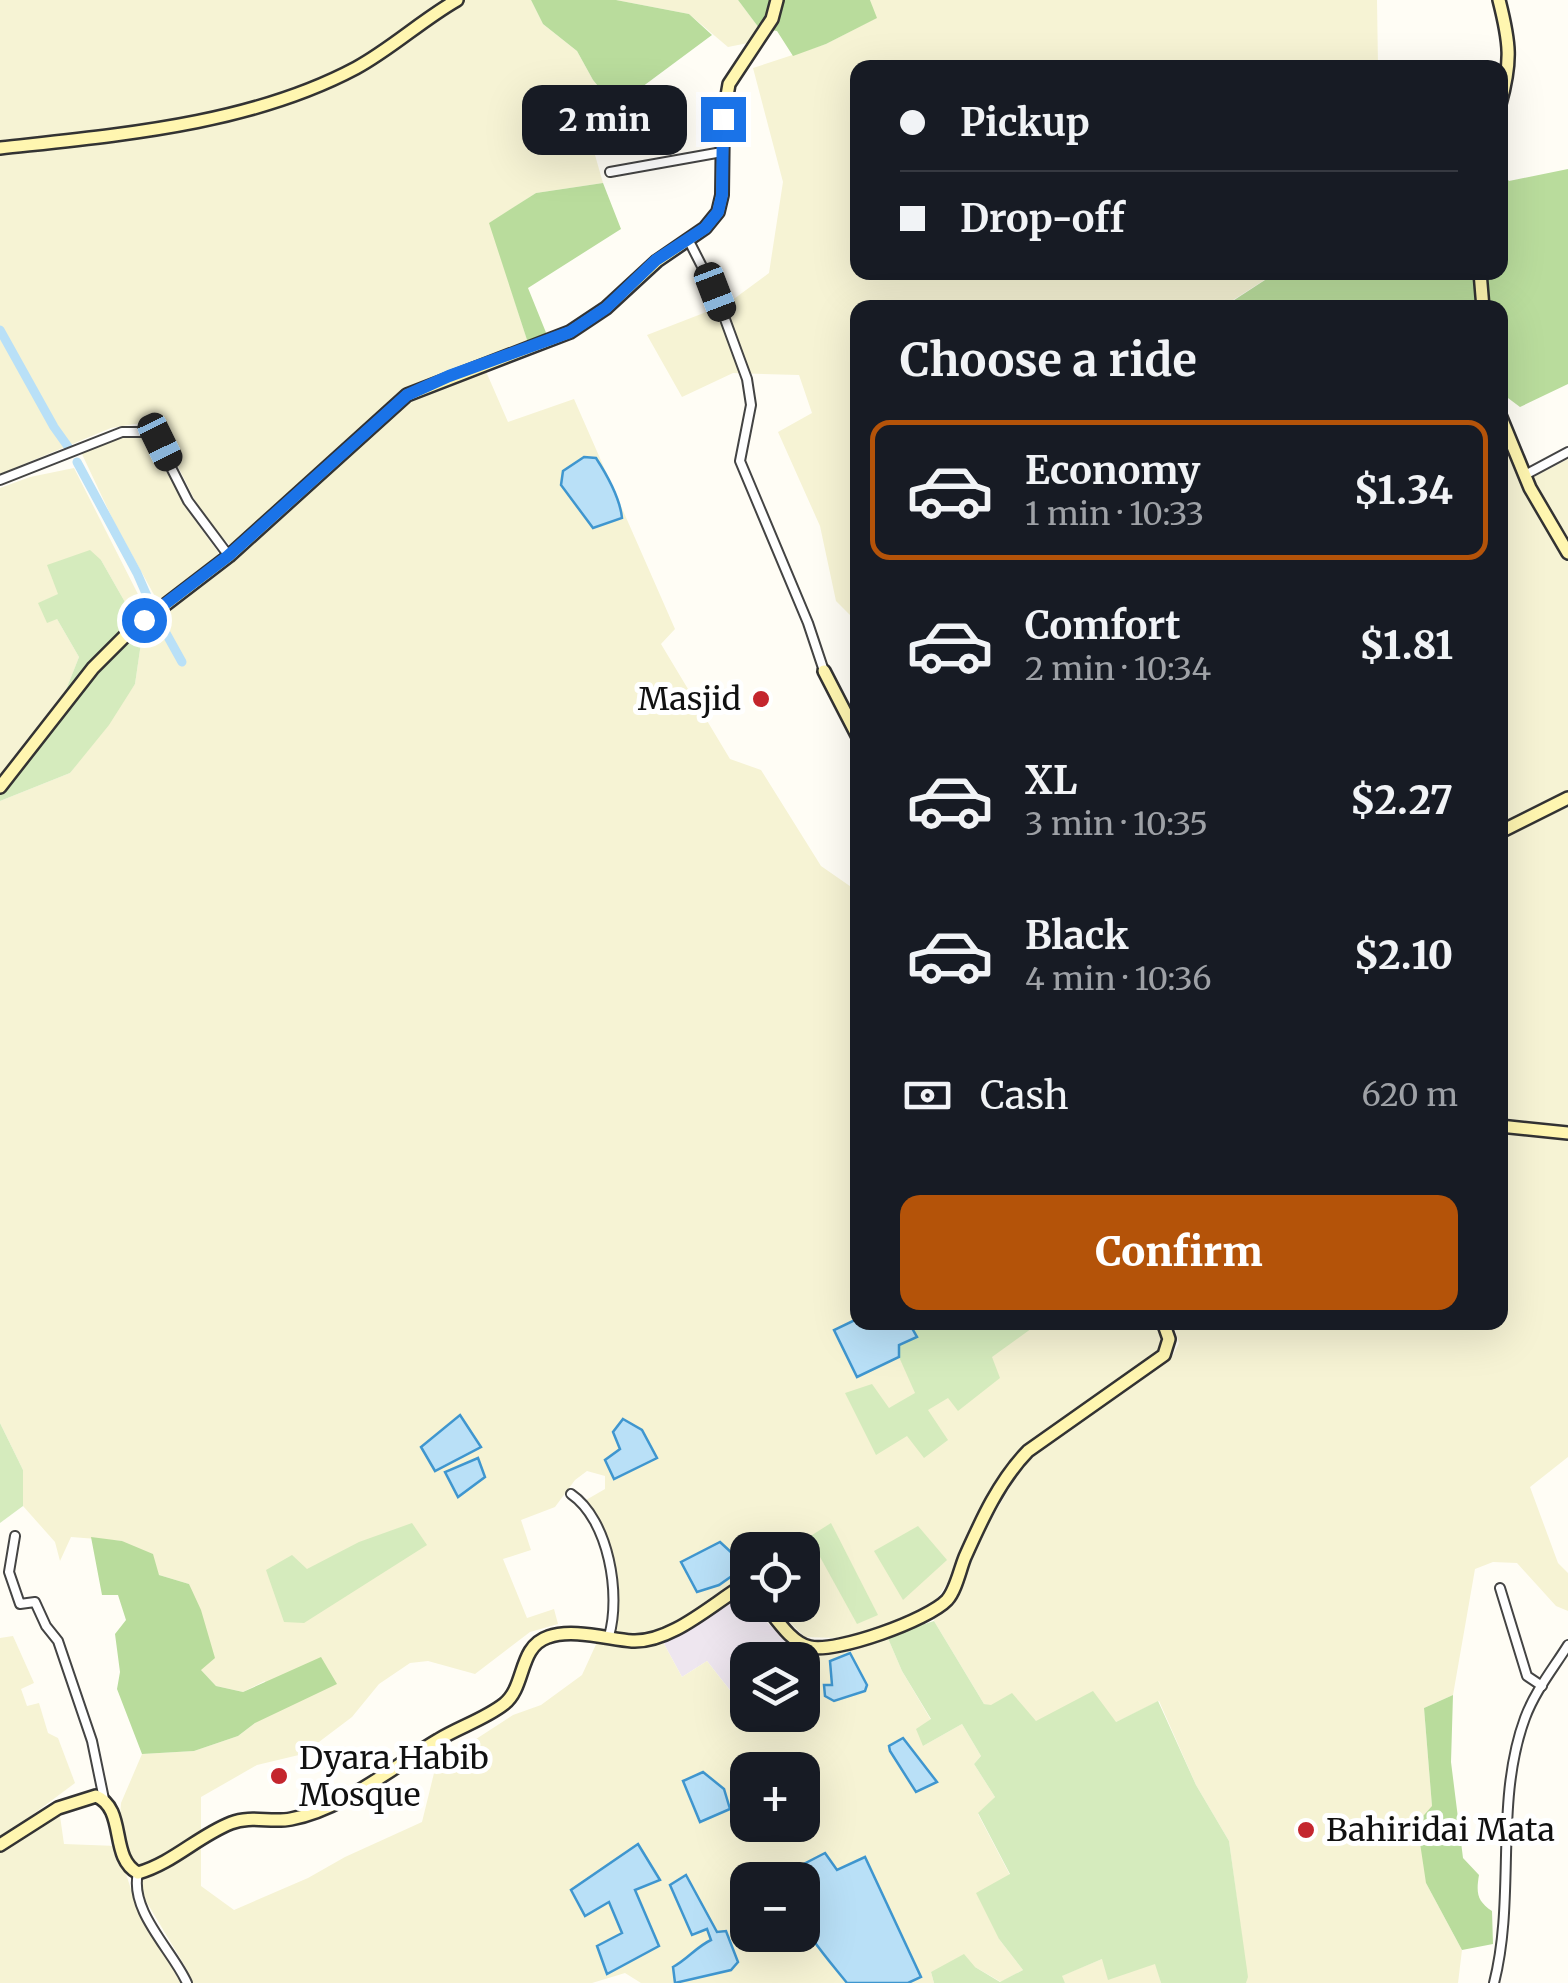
<!DOCTYPE html>
<meta charset="utf-8">
<style>
body{margin:0;font-family:Merriweather,serif;background:#242831;color:#f1f3f6;height:100vh;display:flex;flex-direction:column;font-size:38px;white-space:nowrap}
*{box-sizing:border-box;margin:0}
p{font-size:32px;color:#9ea1a6}
.icon{flex:none;width:55px;height:55px;fill:none;stroke:currentColor;stroke-width:2;stroke-linecap:round;stroke-linejoin:round}
.map{position:relative;flex:1;overflow:hidden}
.sheet{position:absolute;left:850px;top:300px;width:658px;height:1030px;display:flex;flex-direction:column;background:#171b24;border-radius:20px;box-shadow:0 10px 40px #0002}
.sheet>*{flex:none}
.top-card{position:absolute;left:850px;top:60px;width:658px;height:220px;border-radius:20px;box-shadow:0 10px 40px #0002;display:grid;align-content:center;height:220px;padding:0 50px;background:#171b24}
.controls{position:absolute;left:730px;top:1532px;display:grid;gap:20px}
.controls a{display:grid;place-items:center;width:90px;height:90px;border-radius:20px;background:#171b24;box-shadow:0 10px 40px #0002;font-size:50px}
.end{position:absolute;width:45px;height:45px;margin:-22px;border:12px solid #1a73e8;background:#fff;box-shadow:0 0 0 5px #fff}
.from{border-radius:50%}
.bubble{position:absolute;height:70px;border-radius:20px;background:#171b24;box-shadow:0 10px 40px #0002;font-size:32px;font-weight:800;line-height:70px;text-align:center}
.car{position:absolute;width:30px;height:60px;margin:-30px -15px;border-radius:12px;box-shadow:0 0 8px 2px #0007;background:linear-gradient(#222 24%,#8ab4d8 0 40%,#222 0 76%,#8ab4d8 0 86%,#222 0)}
.top-card b{display:flex;align-items:center;gap:35px;height:95px;font-size:38px}
.top-card b+b{border-top:2px solid #363941}
.top-card i{width:25px;height:25px;background:#f1f3f6}
ul{padding:0;list-style:none}
li{display:flex;align-items:center;gap:30px;height:140px;margin:0 20px 15px;padding:0 30px;border:5px solid transparent;border-radius:20px}
li div{flex:1}
li b{display:block;font-size:38px}
li em{font-style:normal;font-weight:800}
li.active{border-color:#b45309}
li>.icon{width:90px;height:90px;stroke-width:1.5}
h2{padding:0 50px;font-size:45px;line-height:120px}
.pay{display:flex;align-items:center;gap:25px;height:110px;padding:0 50px;font-size:38px}
.pay p{margin-inline-start:auto}
.button{display:flex;gap:20px;margin-top:auto;padding:20px 50px}
.button a{flex:1;height:115px;border-radius:20px;background:#b45309;color:#fff;font-size:40px;font-weight:800;line-height:115px;text-align:center}
.map>svg:first-child{display:block}
.industrial{fill:#eee6ef}
.farmland{fill:#f6f3d4;fill-rule:evenodd}
.green{fill:#d5ebbd}
.forest{fill:#b9dc9c}
.water{fill:#b9e0f7;stroke:#3f96cf;stroke-width:2.5}
.lines{fill:none;stroke-linecap:round;stroke-linejoin:round}
.canal{stroke:#b9e0f7;stroke-width:9}
.street-casing{stroke:#444;stroke-width:12}
.secondary-casing{stroke:#333;stroke-width:16}
.street{stroke:#fff;stroke-width:8}
.secondary{stroke:#fff6b0;stroke-width:11}
.route{stroke:#1a73e8;stroke-width:12}
.poi-dot{fill:#c4262e;stroke:#fff;stroke-width:4}
.labels{text-anchor:middle;dominant-baseline:central;stroke-width:10;stroke-linejoin:round;paint-order:stroke}
.poi-label{font-size:32px;fill:#111;stroke:#fff;text-anchor:start}
</style>
<div class="map">
<svg width="1568" height="1983" viewBox="0 0 1568 1983">
<rect width="100%" height="100%" fill="#fffdf5"/>
<path class="industrial" d="M 736,1598 L 751,1606 L 803,1659 L 748,1660 L 747,1705 L 744,1708 L 707,1661 L 682,1677 L 663,1642 Z"/>
<g class="farmland">
<path d="M 0,0 L 531,0 L 543,24 L 577,51 L 593,80 L 615,107 L 587,127 L 603,183 L 536,193 L 490,223 L 528,343 L 481,360 L 508,422 L 574,399 L 675,629 L 661,644 L 730,759 L 761,770 L 821,866 L 857,891 L 858,1322 L 1161,1322 L 1165,1349 L 1018,1451 L 987,1497 L 955,1572 L 936,1600 L 882,1628 L 837,1638 L 805,1637 L 772,1605 L 802,1605 L 802,1550 L 748,1550 L 747,1583 L 743,1581 L 653,1634 L 635,1637 L 614,1632 L 616,1581 L 604,1531 L 586,1500 L 605,1489 L 605,1476 L 587,1471 L 575,1480 L 555,1507 L 521,1520 L 531,1550 L 503,1559 L 527,1618 L 554,1609 L 558,1624 L 530,1632 L 475,1674 L 428,1661 L 410,1663 L 379,1684 L 352,1717 L 303,1754 L 257,1765 L 201,1797 L 201,1835 L 155,1863 L 141,1865 L 135,1863 L 131,1857 L 120,1818 L 121,1803 L 142,1754 L 194,1751 L 238,1736 L 255,1723 L 265,1681 L 243,1692 L 216,1686 L 200,1669 L 214,1658 L 189,1584 L 159,1575 L 122,1541 L 71,1537 L 60,1561 L 55,1542 L 23,1506 L 23,1470 L 0,1423 L 0,801 L 70,773 L 135,684 L 141,643 L 162,613 L 226,566 L 231,546 L 204,519 L 161,432 L 147,422 L 111,428 L 0,474 Z"/>
<path d="M 616,0 L 738,0 L 759,28 L 748,43 L 728,47 L 689,14 Z"/>
<path d="M 870,0 L 1377,0 L 1378,67 L 858,68 L 858,272 L 1262,272 L 1266,279 L 1222,307 L 858,308 L 857,622 L 836,601 L 820,526 L 778,432 L 812,413 L 799,375 L 733,373 L 682,397 L 647,335 L 727,304 L 769,273 L 783,182 L 753,68 L 826,44 L 876,18 Z"/>
<path d="M 133,434 L 146,436 L 155,444 L 186,508 L 218,552 L 218,559 L 158,602 L 114,522 L 81,452 L 117,437 Z"/>
<path d="M 1500,438 L 1522,483 L 1568,459 L 1568,1457 L 1530,1487 L 1558,1563 L 1568,1573 L 1568,1611 L 1556,1606 L 1517,1563 L 1493,1562 L 1475,1569 L 1453,1695 L 1424,1708 L 1432,1806 L 1426,1883 L 1462,1950 L 1458,1983 L 1246,1983 L 1247,1976 L 1229,1841 L 1196,1785 L 1159,1701 L 1116,1722 L 1036,1721 L 984,1704 L 934,1621 L 935,1615 L 963,1583 L 982,1535 L 1021,1468 L 1069,1425 L 1173,1355 L 1179,1343 L 1173,1323 L 1500,1322 Z"/>
<path d="M 74,468 L 146,610 L 134,618 L 101,560 L 59,594 L 39,603 L 57,619 L 79,657 L 60,705 L 0,781 L 0,488 L 30,477 Z"/>
<path d="M 13,1636 L 34,1683 L 21,1689 L 27,1706 L 39,1703 L 48,1733 L 58,1738 L 75,1783 L 0,1839 L 0,1638 Z"/>
<path d="M 887,1636 L 902,1671 L 931,1720 L 923,1746 L 962,1724 L 981,1756 L 974,1764 L 995,1797 L 978,1814 L 1010,1875 L 999,1939 L 1023,1970 L 1001,1982 L 975,1967 L 931,1972 L 934,1983 L 641,1983 L 625,1973 L 592,1983 L 191,1983 L 186,1968 L 143,1896 L 140,1880 L 201,1848 L 201,1886 L 234,1910 L 308,1878 L 345,1857 L 422,1822 L 436,1765 L 513,1715 L 541,1705 L 582,1675 L 598,1640 L 625,1646 L 651,1646 L 663,1642 L 682,1677 L 707,1661 L 743,1707 L 747,1705 L 748,1715 L 802,1715 L 802,1660 ZM 748,1770 L 802,1770 L 802,1825 L 748,1825 ZM 748,1880 L 802,1880 L 802,1935 L 748,1935 Z"/>
<path d="M 60,1816 L 64,1844 L 117,1846 L 139,1914 L 181,1983 L 0,1983 L 0,1852 Z"/>
<path d="M 1102,1959 L 1156,1963 L 1161,1983 L 1065,1983 L 1061,1976 Z"/>
</g>
<g class="green">
<path d="M 90,550 L 101,560 L 134,618 L 141,643 L 135,684 L 109,725 L 70,773 L 0,801 L 0,795 L 62,718 L 60,705 L 79,657 L 57,619 L 47,623 L 38,603 L 58,594 L 47,565 Z"/>
<path d="M 909,1323 L 1039,1323 L 992,1357 L 1000,1378 L 958,1411 L 948,1398 L 928,1410 L 948,1440 L 924,1458 L 907,1436 L 876,1455 L 845,1393 L 872,1384 L 889,1408 L 915,1393 L 899,1357 L 899,1345 L 916,1337 Z"/>
<path d="M 0,1423 L 23,1470 L 23,1506 L 0,1523 Z"/>
<path d="M 412,1523 L 427,1545 L 304,1623 L 284,1622 L 266,1570 L 292,1555 L 307,1569 L 359,1542 Z"/>
<path d="M 831,1523 L 878,1615 L 857,1624 L 809,1537 Z"/>
<path d="M 918,1526 L 947,1560 L 903,1600 L 874,1551 Z"/>
<path d="M 934,1621 L 984,1704 L 991,1705 L 1012,1693 L 1036,1721 L 1093,1691 L 1116,1722 L 1158,1701 L 1196,1785 L 1229,1841 L 1248,1977 L 1246,1983 L 1161,1983 L 1155,1964 L 1108,1980 L 1102,1959 L 1062,1976 L 1065,1983 L 934,1983 L 931,1972 L 964,1954 L 975,1967 L 1000,1982 L 1023,1970 L 999,1939 L 976,1893 L 1010,1874 L 978,1813 L 995,1797 L 974,1764 L 981,1756 L 962,1724 L 923,1746 L 916,1729 L 931,1719 L 902,1671 L 887,1636 Z"/>
</g>
<g class="forest">
<path d="M 531,0 L 616,0 L 689,14 L 712,35 L 615,107 L 593,80 L 577,51 L 543,24 Z"/>
<path d="M 738,0 L 870,0 L 877,18 L 826,44 L 793,56 L 777,31 L 759,28 Z"/>
<path d="M 1568,169 L 1568,384 L 1520,407 L 1500,392 L 1500,308 L 1330,308 L 1328,304 L 1321,308 L 1222,308 L 1265,280 L 1262,273 L 1500,272 L 1500,170 L 1509,181 Z"/>
<path d="M 603,183 L 621,229 L 528,288 L 547,335 L 528,343 L 489,223 L 536,193 Z"/>
<path d="M 91,1537 L 122,1541 L 153,1554 L 159,1575 L 189,1584 L 201,1610 L 215,1658 L 201,1670 L 216,1686 L 243,1692 L 321,1657 L 337,1684 L 255,1723 L 238,1736 L 194,1751 L 142,1754 L 117,1689 L 120,1672 L 115,1634 L 126,1620 L 118,1595 L 102,1595 Z"/>
<path d="M 1453,1695 L 1451,1762 L 1463,1858 L 1479,1875 C 1476,1893 1477,1901 1492,1911 L 1493,1944 L 1462,1950 L 1426,1883 L 1417,1823 L 1432,1806 L 1424,1708 Z"/>
</g>
<g class="water">
<path d="M 584,457 L 596,458 C 607,475 620,498 622,518 L 593,528 L 561,485 L 563,471 Z"/>
<path d="M 857,1319 L 858,1322 L 909,1323 L 917,1337 L 899,1345 L 899,1357 L 857,1377 L 834,1330 Z"/>
<path d="M 460,1415 L 481,1447 L 435,1471 L 421,1447 Z"/>
<path d="M 623,1419 L 642,1430 L 657,1458 L 614,1479 L 605,1460 L 620,1449 L 613,1432 Z"/>
<path d="M 478,1458 L 485,1477 L 458,1497 L 445,1472 Z"/>
<path d="M 720,1542 L 733,1554 L 739,1571 L 719,1585 L 697,1592 L 681,1562 Z"/>
<path d="M 850,1653 L 867,1685 L 865,1691 L 834,1701 L 825,1696 L 824,1685 L 832,1685 L 830,1661 Z"/>
<path d="M 903,1738 L 937,1782 L 916,1792 L 890,1751 L 889,1746 Z"/>
<path d="M 703,1772 L 724,1789 L 730,1809 L 700,1822 L 683,1781 Z"/>
<path d="M 638,1844 L 660,1880 L 635,1890 L 659,1946 L 607,1974 L 597,1946 L 622,1933 L 609,1902 L 585,1916 L 571,1890 Z"/>
<path d="M 825,1853 L 837,1870 L 865,1857 L 921,1977 L 908,1983 L 847,1983 C 837,1970 805,1934 803,1922 C 800,1909 802,1893 802,1880 L 788,1880 L 798,1867 Z"/>
<path d="M 686,1875 L 717,1932 L 726,1931 L 738,1962 L 731,1970 L 675,1983 L 673,1967 C 688,1959 696,1947 711,1940 L 707,1929 L 692,1935 L 670,1885 Z"/>
</g>
<g class="lines">
<g class="canal">
<path d="M 0,330 L 54,427 L 69,448"/>
<path d="M 77,462 L 137,573 L 151,605"/>
<path d="M 157,617 L 182,662"/>
</g>
<g class="street-casing">
<g id="street">
<path d="M 610,172 L 722,152"/>
<path d="M 689,241 L 715,292 L 747,379 L 751,405 L 740,461 L 808,623 L 824,671"/>
<path d="M 1525,475 L 1568,452"/>
<path d="M 0,480 L 122,432 L 153,432 L 188,501 L 229,556"/>
<path d="M 571,1494 C 609,1520 621,1595 609,1636"/>
<path d="M 15,1536 L 9,1572 L 20,1604 L 35,1602 L 46,1626 L 58,1641 L 92,1741 L 104,1799"/>
<path d="M 1500,1588 L 1527,1676 L 1542,1686"/>
<path d="M 138,1873 C 129,1911 173,1951 187,1983"/>
<path d="M 1494,1983 C 1516,1897 1494,1802 1525,1718 C 1535,1691 1553,1669 1568,1645"/>
</g>
</g>
<g class="secondary-casing">
<g id="secondary">
<path d="M 1499,0 C 1510,43 1512,61 1500,104"/>
<path d="M 0,148 C 118,135 249,125 356,68 C 391,49 422,20 457,0"/>
<path d="M 1480,272 L 1483,308"/>
<path d="M 1500,415 L 1530,488 L 1568,553"/>
<path d="M 824,671 L 858,737"/>
<path d="M 0,787 L 93,668 L 126,635 L 229,556 L 407,395 L 570,332 L 606,308 L 657,261 L 705,228 L 718,212 L 722,195 L 723,119 L 729,84 L 772,19 L 777,0"/>
<path d="M 1500,832 L 1568,798"/>
<path d="M 1500,1126 L 1568,1133"/>
<path d="M 765,1605 C 776,1618 791,1643 810,1647 C 837,1653 928,1620 947,1600 C 956,1590 960,1569 965,1557 C 982,1519 999,1481 1028,1451 L 1164,1355 L 1169,1339 L 1163,1322"/>
<path d="M 0,1845 L 58,1808 L 96,1796 C 127,1809 109,1858 138,1873 C 173,1863 198,1836 231,1823 C 251,1815 271,1823 291,1819 C 344,1809 392,1767 438,1740 C 459,1727 485,1719 504,1704 C 526,1687 518,1647 548,1637 C 572,1628 608,1639 632,1641 C 669,1643 709,1607 739,1588 L 748,1591"/>
</g>
</g>
<use href="#street" class="street"/>
<use href="#secondary" class="secondary"/>
</g>
<g class="lines">
<path class="route" d="M 144,620 L 228,556 L 407,395 L 449,376 L 570,332 L 606,308 L 656,260 L 705,228 L 718,212 L 722,195 L 723,119"/>
</g>
<g class="poi-dot">
<circle cx="761" cy="699" r="10"/>
<circle cx="279" cy="1776" r="10"/>
<circle cx="1306" cy="1830" r="10"/>
</g>
<g class="labels">
<g class="poi-label">
<text x="741" y="699" text-anchor="end">Masjid</text>
<text x="299" y="1758">Dyara Habib<tspan x="299" dy="37">Mosque</tspan></text>
<text x="1326" y="1830">Bahiridai Mata</text>
</g>
</g>
</svg>
<div class="controls">
<a><svg class="icon" aria-label="locate" viewBox="0 0 24 24"><circle cx="12" cy="12" r="6"/><path d="M12 2v4M12 18v4M2 12h4M18 12h4"/></svg></a>
<a><svg class="icon" aria-label="layers" viewBox="0 0 24 24"><path d="M12 4l9 5-9 5-9-5zM3 14l9 5 9-5"/></svg></a>
<a>+</a>
<a>−</a>
</div>
<i class="end from" style="left:144px;top:620px"></i>
<i class="end" style="left:723px;top:119px"></i>
<div class="bubble" style="left:522px;top:85px;width:165px">2 min</div>
<i class="car" style="left:715px;top:292px;rotate:159deg"></i>
<i class="car" style="left:160px;top:442px;rotate:154deg"></i>
<div class="top-card">
<b><i class="from"></i>Pickup</b>
<b><i></i>Drop-off</b>
</div>
<section class="sheet">
<h2>Choose a ride</h2>
<ul>
<li class="active"><svg class="icon" aria-label="car" viewBox="0 0 24 24"><path d="M5 17H2v-5l4-1 3-4h7l3 4 3 1v5h-3M9 17h6M6 11h13"/><circle cx="7" cy="17" r="2"/><circle cx="17" cy="17" r="2"/></svg><div><b>Economy</b><p>1 min · 10:33</p></div><em>$1.34</em></li>
<li><svg class="icon" aria-label="car" viewBox="0 0 24 24"><path d="M5 17H2v-5l4-1 3-4h7l3 4 3 1v5h-3M9 17h6M6 11h13"/><circle cx="7" cy="17" r="2"/><circle cx="17" cy="17" r="2"/></svg><div><b>Comfort</b><p>2 min · 10:34</p></div><em>$1.81</em></li>
<li><svg class="icon" aria-label="car" viewBox="0 0 24 24"><path d="M5 17H2v-5l4-1 3-4h7l3 4 3 1v5h-3M9 17h6M6 11h13"/><circle cx="7" cy="17" r="2"/><circle cx="17" cy="17" r="2"/></svg><div><b>XL</b><p>3 min · 10:35</p></div><em>$2.27</em></li>
<li><svg class="icon" aria-label="car" viewBox="0 0 24 24"><path d="M5 17H2v-5l4-1 3-4h7l3 4 3 1v5h-3M9 17h6M6 11h13"/><circle cx="7" cy="17" r="2"/><circle cx="17" cy="17" r="2"/></svg><div><b>Black</b><p>4 min · 10:36</p></div><em>$2.10</em></li>
</ul>
<div class="pay"><svg class="icon" aria-label="cash" viewBox="0 0 24 24"><path d="M3 7h18v10H3z"/><circle cx="12" cy="12" r="2"/></svg>Cash<p>620 m</p></div>
<div class="button"><a>Confirm</a></div>
</section>
</div>
